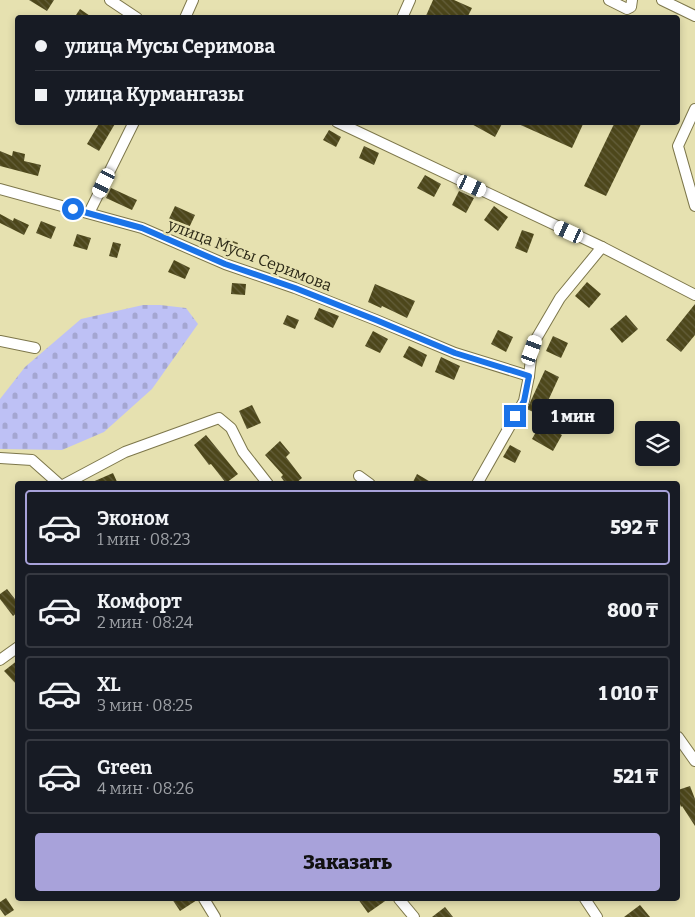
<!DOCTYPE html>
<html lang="ru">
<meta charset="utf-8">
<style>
body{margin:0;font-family:Bitter,serif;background:#20242c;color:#f1f3f6;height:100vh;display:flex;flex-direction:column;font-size:19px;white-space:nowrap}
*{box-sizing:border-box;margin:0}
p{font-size:16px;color:#9ea1a6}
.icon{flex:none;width:28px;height:28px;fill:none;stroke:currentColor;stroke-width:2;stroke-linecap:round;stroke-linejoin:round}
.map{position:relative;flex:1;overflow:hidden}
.sheet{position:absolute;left:15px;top:481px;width:665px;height:420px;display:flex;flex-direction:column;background:#171b24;border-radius:5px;box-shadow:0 2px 8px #0003}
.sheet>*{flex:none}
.banner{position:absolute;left:15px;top:15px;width:665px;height:110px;border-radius:5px;box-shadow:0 2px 8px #0003;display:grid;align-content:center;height:110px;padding:0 20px;background:#171b24}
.tools{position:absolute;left:635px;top:421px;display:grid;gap:10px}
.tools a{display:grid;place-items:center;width:45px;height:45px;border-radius:5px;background:#171b24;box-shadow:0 2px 8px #0003;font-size:25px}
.end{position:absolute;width:22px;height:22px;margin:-11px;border:6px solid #1a73e8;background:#fff;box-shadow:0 0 0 2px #fff}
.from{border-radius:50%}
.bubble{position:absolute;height:35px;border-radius:5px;background:#171b24;box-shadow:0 2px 8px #0003;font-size:16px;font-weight:800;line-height:35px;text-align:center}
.car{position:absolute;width:15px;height:30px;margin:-15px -8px;border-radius:6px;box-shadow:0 0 4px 1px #0007;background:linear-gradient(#fff 24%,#345 0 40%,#fff 0 76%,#345 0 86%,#fff 0)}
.banner b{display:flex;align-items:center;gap:18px;height:48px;font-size:19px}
.banner b+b{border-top:1px solid #363941}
.banner i{width:12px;height:12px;background:#f1f3f6}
ul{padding:9px 0 0;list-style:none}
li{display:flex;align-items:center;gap:15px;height:75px;margin:0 10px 8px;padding:0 10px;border:2px solid #363941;border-radius:5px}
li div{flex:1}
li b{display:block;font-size:19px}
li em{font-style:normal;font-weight:800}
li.current{border-color:#a8a2da}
li>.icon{width:45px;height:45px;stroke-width:1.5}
.cta{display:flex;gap:10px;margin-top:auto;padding:10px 20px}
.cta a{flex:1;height:58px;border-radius:5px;background:#a8a2da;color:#111;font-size:20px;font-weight:800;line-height:58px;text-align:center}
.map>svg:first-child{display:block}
.cemetery{fill:url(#cemetery-stones)}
.building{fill:url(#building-back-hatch)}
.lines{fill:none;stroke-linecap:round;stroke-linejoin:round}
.minor-casing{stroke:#7d774b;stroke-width:12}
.minor{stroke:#fff;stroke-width:10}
.route{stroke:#1a73e8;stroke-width:6}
.labels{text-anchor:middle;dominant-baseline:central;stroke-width:5;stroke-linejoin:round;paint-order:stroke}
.street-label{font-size:16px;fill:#2d2a18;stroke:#e6e1b0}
</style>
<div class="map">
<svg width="695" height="917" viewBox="0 0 695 917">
<defs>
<pattern id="cemetery-stones" width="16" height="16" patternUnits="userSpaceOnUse" patternTransform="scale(1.25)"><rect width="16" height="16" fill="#bec1f5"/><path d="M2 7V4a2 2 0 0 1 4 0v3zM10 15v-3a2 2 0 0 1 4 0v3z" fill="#a4a6d1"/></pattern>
<pattern id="building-back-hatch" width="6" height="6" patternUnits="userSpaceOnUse" patternTransform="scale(1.25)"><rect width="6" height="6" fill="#4d471b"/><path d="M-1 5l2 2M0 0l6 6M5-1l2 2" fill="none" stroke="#645f3b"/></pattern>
</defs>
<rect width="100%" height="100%" fill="#e6e1b0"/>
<path class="cemetery" d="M 143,305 L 160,305 L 186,308 L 198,324 L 152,389 L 104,432 L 62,450 L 0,449 L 0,399 L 25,367 L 81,319 Z"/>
<g class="building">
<path d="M 29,0 L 54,0 L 47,11 Z"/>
<path d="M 433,0 L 454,0 L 472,8 L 467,18 L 425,18 Z"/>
<path d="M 80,9 L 93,18 L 74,18 Z"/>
<path d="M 100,122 L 116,122 L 99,151 L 87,144 Z"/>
<path d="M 468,122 L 503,122 L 495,137 Z"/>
<path d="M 514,122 L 584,122 L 572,148 Z"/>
<path d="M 615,122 L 642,122 L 606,196 L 584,186 Z"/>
<path d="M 329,130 L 341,137 L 336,147 L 323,140 Z"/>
<path d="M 364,146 L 379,153 L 374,165 L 359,158 Z"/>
<path d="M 0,151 L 12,156 L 13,151 L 25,154 L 24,161 L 41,165 L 38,176 L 0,166 Z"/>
<path d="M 425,175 L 441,184 L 434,197 L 417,188 Z"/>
<path d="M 111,188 L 137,200 L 132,210 L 106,198 Z"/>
<path d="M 459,191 L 474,198 L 466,213 L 452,205 Z"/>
<path d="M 175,206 L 195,215 L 188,230 L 168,221 Z"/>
<path d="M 494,206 L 508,217 L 498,231 L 484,220 Z"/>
<path d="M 0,214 L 13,221 L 14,218 L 29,225 L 24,235 L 0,223 Z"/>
<path d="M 41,221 L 56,227 L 51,239 L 36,233 Z"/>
<path d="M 522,230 L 534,234 L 527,253 L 515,248 Z"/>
<path d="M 77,234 L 91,238 L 87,250 L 73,246 Z"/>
<path d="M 226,238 L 238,243 L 234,253 L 222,248 Z"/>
<path d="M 113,242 L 121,244 L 117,258 L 109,256 Z"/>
<path d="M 174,260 L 190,268 L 185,279 L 168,272 Z"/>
<path d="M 587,282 L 601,294 L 589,308 L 575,296 Z"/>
<path d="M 232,283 L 246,284 L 245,295 L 231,294 Z"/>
<path d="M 375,284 L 415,301 L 407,318 L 382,306 L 381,308 L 368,302 Z"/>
<path d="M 695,304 L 695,335 L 681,352 L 666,340 Z"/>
<path d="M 319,308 L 339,316 L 333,328 L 314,319 Z"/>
<path d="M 287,315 L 299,320 L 295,329 L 283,324 Z"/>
<path d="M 626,315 L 638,329 L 622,343 L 610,329 Z"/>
<path d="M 498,330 L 513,337 L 506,352 L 491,344 Z"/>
<path d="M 373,331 L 388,339 L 380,353 L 365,346 Z"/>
<path d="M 553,336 L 568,343 L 561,358 L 546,351 Z"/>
<path d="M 409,346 L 427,355 L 422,367 L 403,357 Z"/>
<path d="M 441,357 L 460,366 L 454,380 L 435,372 Z"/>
<path d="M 545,370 L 559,377 L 541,416 L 527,409 Z"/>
<path d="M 252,405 L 261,423 L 247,429 L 239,411 Z"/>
<path d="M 541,423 L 562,435 L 553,451 L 532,439 Z"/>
<path d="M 206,435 L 238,474 L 226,483 L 211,464 L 209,465 L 194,445 Z"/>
<path d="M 280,441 L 290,453 L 286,457 L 302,478 L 295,484 L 286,484 L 281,477 L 283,475 L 265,455 Z"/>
<path d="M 510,445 L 521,451 L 515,463 L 503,457 Z"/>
<path d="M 113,473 L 118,484 L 88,484 Z"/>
<path d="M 417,474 L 434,484 L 412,484 Z"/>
<path d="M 7,589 L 18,603 L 18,612 L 13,616 L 0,599 L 0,594 Z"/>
<path d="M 18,660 L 18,686 L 4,671 Z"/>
<path d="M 690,786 L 695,799 L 695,826 L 682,806 L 681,807 L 678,798 L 678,790 Z"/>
<path d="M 6,898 L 14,910 L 5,916 L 0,909 L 0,902 Z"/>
<path d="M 172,899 L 197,899 L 197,900 L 180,911 Z"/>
<path d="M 358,899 L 388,899 L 368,913 Z"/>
<path d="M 640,905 L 650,917 L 624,917 Z"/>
<path d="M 445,907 L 453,917 L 432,917 Z"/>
</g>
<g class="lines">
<g class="minor-casing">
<g id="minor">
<path d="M 110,0 L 137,18"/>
<path d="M 609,0 L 627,9 L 631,7 L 632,0"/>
<path d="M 662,0 L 695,16"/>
<path d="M 185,18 L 193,0"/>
<path d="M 402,18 L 410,0"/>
<path d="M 695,109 L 678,146 L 695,206"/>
<path d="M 337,122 L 602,247 L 695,295"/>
<path d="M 0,189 L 142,228 L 225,264 L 295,288 L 376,320 L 455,353 L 529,376 L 524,401 L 477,484"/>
<path d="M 89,213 L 134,122"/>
<path d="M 0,341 L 35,348"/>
<path d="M 529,376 L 532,350 L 536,339 L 560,298 L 602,247"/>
<path d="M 0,458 L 32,460 L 59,484"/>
<path d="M 359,476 L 370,484"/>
<path d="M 65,484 L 125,452 L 219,418 L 231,428 L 243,452 L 268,484"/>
<path d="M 0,660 L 18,647"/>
<path d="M 678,737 L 695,761"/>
<path d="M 204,899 L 215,917"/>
<path d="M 399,899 L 414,917"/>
<path d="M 585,899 L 597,917"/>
</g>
</g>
<use href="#minor" class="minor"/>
</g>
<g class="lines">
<path class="route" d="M 73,209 L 142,228 L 225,264 L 295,288 L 376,320 L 455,353 L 529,376 L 524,401 L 515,416"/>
</g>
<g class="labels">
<g class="street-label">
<text transform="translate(250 255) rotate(21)">улица Мусы Серимова</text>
</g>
</g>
</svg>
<div class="tools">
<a><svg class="icon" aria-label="layers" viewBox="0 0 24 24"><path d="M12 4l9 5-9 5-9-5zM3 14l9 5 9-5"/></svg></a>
</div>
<i class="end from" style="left:73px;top:209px"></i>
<i class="end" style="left:515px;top:416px"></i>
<div class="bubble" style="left:532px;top:399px;width:82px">1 мин</div>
<i class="car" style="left:104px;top:183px;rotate:207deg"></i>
<i class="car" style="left:472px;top:186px;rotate:115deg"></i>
<i class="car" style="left:569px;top:232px;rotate:295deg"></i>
<i class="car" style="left:532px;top:350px;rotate:20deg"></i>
<div class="banner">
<b><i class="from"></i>улица Мусы Серимова</b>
<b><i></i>улица Курмангазы</b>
</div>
<section class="sheet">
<ul>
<li class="current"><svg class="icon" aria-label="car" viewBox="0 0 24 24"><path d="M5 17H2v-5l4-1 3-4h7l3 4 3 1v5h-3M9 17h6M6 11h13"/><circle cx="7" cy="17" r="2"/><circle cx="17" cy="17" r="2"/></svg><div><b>Эконом</b><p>1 мин · 08:23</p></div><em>592 ₸</em></li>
<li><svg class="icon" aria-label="car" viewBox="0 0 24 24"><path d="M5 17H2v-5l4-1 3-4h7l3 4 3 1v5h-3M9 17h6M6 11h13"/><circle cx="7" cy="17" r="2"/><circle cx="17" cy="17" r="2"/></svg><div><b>Комфорт</b><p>2 мин · 08:24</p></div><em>800 ₸</em></li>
<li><svg class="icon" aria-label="car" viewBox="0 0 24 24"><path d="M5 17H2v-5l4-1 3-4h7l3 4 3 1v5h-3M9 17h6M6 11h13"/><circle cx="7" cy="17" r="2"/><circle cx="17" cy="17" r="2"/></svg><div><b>XL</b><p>3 мин · 08:25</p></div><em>1 010 ₸</em></li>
<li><svg class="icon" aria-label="car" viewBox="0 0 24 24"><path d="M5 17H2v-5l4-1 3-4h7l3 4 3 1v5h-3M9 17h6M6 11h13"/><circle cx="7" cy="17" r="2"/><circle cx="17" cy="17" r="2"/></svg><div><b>Green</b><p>4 мин · 08:26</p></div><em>521 ₸</em></li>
</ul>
<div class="cta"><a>Заказать</a></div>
</section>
</div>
